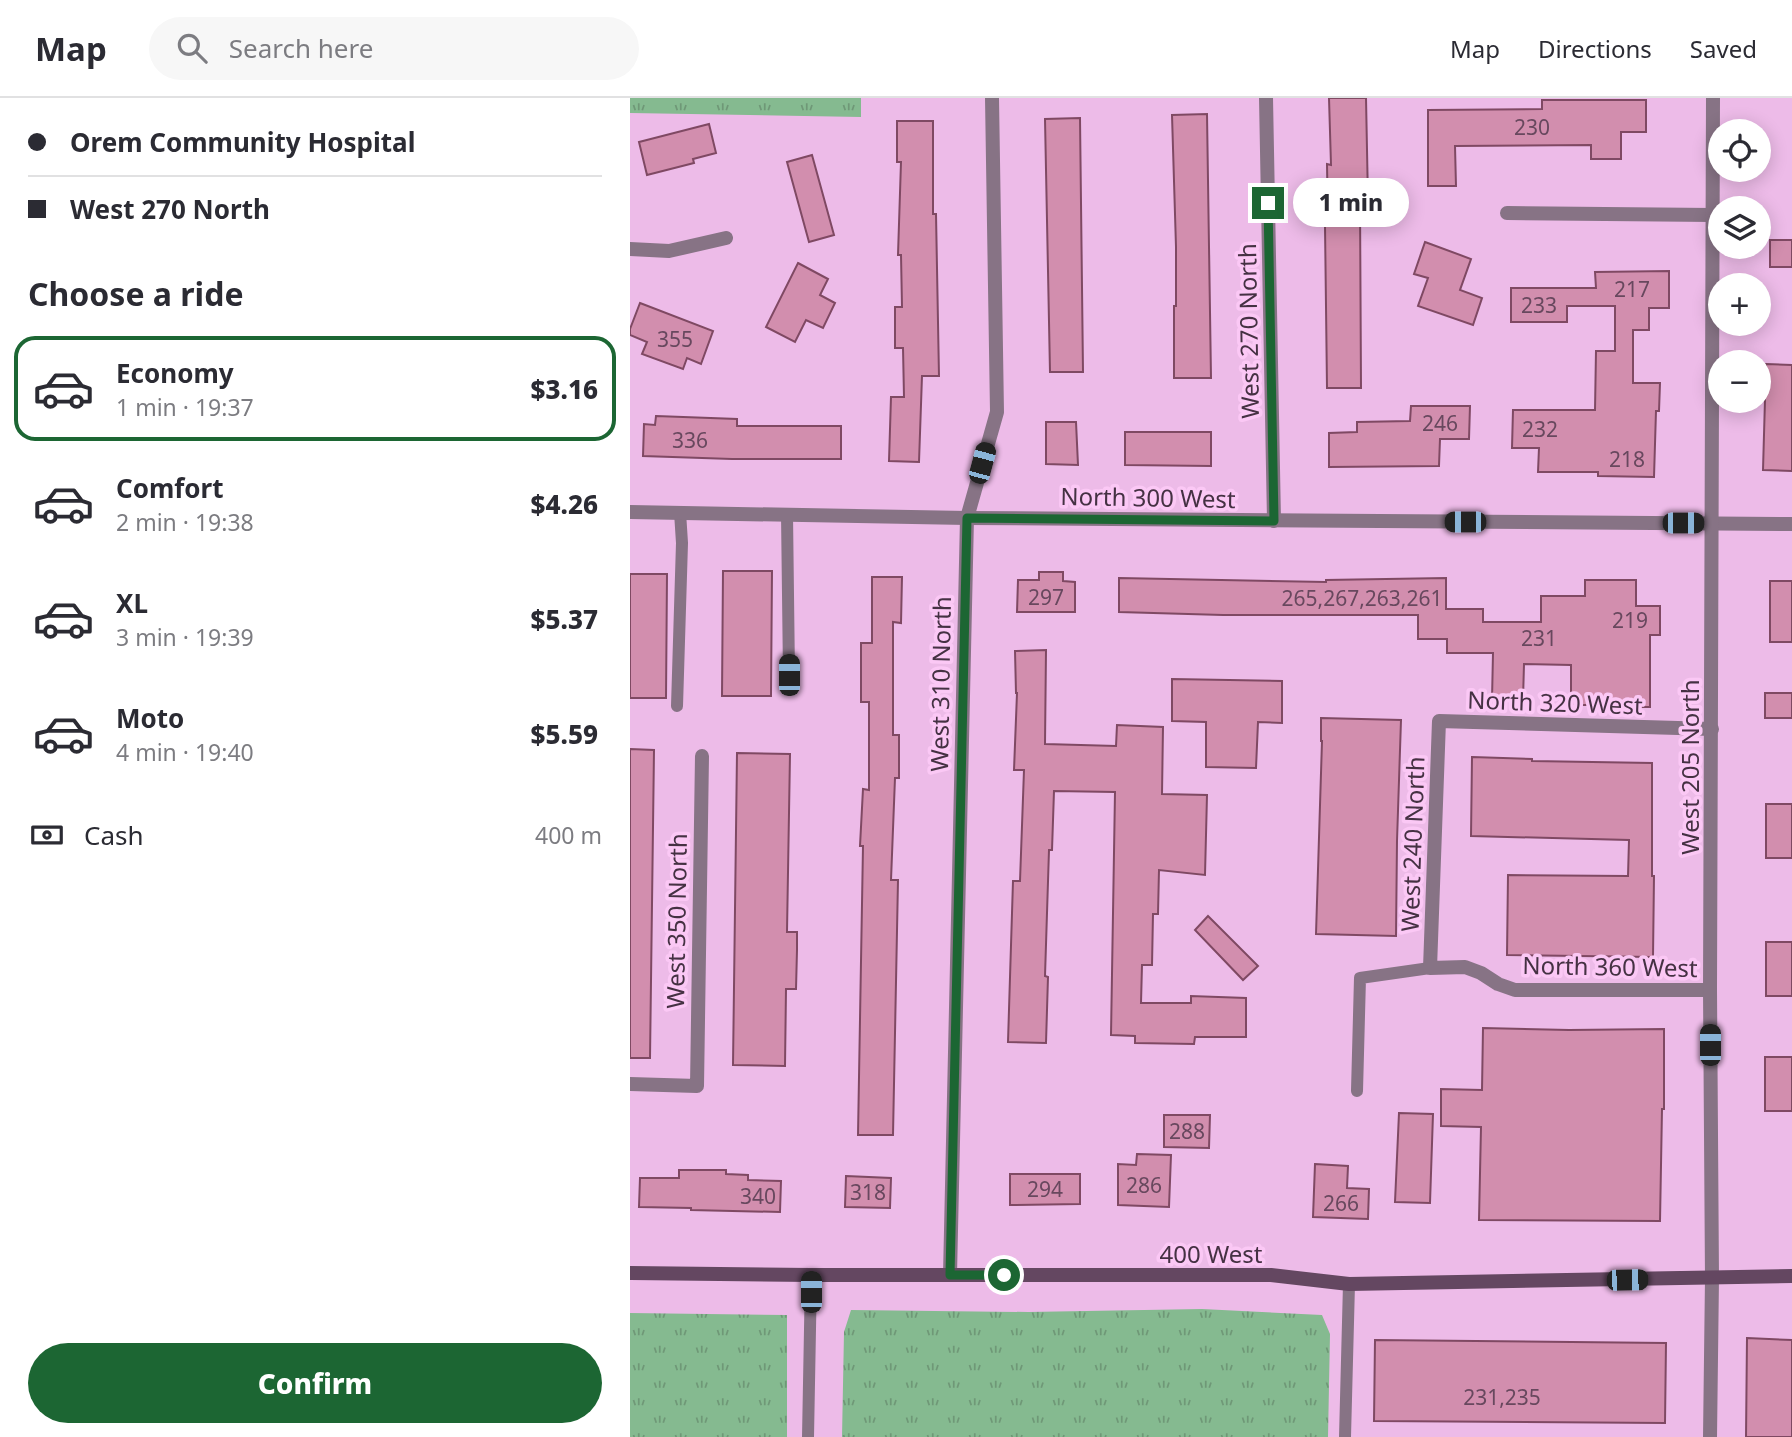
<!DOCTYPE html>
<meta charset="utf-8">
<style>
body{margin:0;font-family:"Noto Sans",sans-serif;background:#f7f7f7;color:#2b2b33;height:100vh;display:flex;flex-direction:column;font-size:26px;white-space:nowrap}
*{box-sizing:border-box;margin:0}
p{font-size:23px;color:#7c7c81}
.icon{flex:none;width:38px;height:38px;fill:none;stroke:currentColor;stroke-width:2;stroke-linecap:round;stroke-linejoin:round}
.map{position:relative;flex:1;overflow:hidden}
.panel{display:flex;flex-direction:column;background:#fff;width:630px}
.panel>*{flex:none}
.banner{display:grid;align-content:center;height:154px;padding:0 28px;background:#fff}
.buttons{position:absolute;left:1078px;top:21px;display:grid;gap:14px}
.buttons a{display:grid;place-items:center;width:63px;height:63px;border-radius:50%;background:#fff;box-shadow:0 4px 18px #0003;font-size:35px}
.end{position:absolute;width:32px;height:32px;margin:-16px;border:9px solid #1c6633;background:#fff;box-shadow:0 0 0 4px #fff}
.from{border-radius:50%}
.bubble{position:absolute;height:49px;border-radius:24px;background:#fff;box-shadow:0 4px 18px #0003;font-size:23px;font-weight:800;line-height:49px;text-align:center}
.car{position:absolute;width:21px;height:42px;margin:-21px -10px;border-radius:9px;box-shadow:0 0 5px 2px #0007;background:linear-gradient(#222 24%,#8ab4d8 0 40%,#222 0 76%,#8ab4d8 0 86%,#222 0)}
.banner b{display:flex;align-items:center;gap:24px;height:66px;font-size:26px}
.banner b+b{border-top:2px solid #e1e1e2}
.banner i{width:18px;height:18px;background:#2b2b33}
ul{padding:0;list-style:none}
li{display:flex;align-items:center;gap:21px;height:105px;margin:0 14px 10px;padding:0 14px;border:4px solid transparent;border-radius:21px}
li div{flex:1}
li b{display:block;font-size:26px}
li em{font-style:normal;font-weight:800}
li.on{border-color:#1c6633}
li>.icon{width:63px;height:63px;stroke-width:1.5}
h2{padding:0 28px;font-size:32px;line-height:84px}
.pay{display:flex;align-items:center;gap:18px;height:77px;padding:0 28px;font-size:26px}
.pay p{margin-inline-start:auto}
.button{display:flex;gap:14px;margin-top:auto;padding:14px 28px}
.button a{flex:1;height:80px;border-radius:42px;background:#1c6633;color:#fff;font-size:28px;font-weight:800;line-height:80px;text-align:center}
header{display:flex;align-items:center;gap:42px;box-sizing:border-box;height:98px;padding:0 35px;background:#fff;border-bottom:2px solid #e1e1e2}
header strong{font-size:33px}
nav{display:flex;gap:38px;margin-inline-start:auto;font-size:24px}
.search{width:490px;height:63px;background:#f7f7f7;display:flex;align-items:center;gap:18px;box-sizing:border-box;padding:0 24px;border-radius:38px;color:#7c7c81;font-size:26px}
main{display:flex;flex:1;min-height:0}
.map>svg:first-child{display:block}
.grass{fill:url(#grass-tufts)}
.building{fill:#d28eae;stroke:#7f4963;stroke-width:2}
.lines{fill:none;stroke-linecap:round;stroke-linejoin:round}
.service{stroke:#877385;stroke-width:12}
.minor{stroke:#877385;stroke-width:14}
.secondary{stroke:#644761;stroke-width:14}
.route{stroke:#1c6633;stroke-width:9}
.labels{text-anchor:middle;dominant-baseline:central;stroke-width:7;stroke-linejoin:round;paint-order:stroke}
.number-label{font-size:21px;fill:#68485e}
.street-label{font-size:24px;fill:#453143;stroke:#fbc8f5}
</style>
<header>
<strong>Map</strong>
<div class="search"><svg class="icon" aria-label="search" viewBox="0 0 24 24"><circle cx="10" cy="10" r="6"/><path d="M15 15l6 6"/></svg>Search here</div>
<nav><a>Map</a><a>Directions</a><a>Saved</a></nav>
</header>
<main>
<section class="panel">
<div class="banner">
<b><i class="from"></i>Orem Community Hospital</b>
<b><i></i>West 270 North</b>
</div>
<h2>Choose a ride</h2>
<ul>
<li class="on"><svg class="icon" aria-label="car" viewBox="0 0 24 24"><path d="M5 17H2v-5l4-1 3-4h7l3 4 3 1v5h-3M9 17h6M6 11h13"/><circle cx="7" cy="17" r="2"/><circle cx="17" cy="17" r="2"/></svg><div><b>Economy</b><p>1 min · 19:37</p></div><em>$3.16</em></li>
<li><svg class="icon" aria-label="car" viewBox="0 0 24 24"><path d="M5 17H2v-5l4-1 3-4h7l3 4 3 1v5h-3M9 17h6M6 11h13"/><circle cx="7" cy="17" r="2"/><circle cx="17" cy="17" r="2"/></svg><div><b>Comfort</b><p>2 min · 19:38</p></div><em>$4.26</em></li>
<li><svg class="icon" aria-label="car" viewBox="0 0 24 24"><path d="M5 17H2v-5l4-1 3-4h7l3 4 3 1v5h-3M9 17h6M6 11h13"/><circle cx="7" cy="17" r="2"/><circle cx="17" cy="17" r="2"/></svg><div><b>XL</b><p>3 min · 19:39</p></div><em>$5.37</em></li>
<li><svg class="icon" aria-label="car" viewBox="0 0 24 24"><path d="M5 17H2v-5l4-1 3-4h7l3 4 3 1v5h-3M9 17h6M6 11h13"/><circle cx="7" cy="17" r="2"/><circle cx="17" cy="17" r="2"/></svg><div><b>Moto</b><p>4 min · 19:40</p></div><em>$5.59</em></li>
</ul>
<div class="pay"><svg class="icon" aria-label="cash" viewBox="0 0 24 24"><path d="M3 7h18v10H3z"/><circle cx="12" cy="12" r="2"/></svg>Cash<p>400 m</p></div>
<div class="button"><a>Confirm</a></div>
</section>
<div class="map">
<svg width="1162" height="1339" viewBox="0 0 1162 1339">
<defs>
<pattern id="grass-tufts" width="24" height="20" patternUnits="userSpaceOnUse" patternTransform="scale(1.75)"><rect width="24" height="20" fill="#85ba90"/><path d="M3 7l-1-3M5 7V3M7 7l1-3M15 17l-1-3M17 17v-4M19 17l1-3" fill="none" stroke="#6f9877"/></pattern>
</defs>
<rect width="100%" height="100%" fill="#edbbe8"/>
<g class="grass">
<path d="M 0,0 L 231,0 L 231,19 L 0,15 Z"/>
<path d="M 572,1211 L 692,1217 L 700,1236 L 698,1339 L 212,1339 L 214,1234 L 221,1212 L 398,1214 Z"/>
<path d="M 0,1215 L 157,1217 L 157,1339 L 0,1339 Z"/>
</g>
<g class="building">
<path d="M 699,0 L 736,0 L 738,103 L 730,103 L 731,290 L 697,290 L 695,127 L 698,127 L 697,66 L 701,67 Z"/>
<path d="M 912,2 L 1016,2 L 1016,34 L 991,34 L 991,61 L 961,61 L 961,47 L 825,48 L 826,88 L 798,88 L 798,12 L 912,11 Z"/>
<path d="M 577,16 L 581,280 L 544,280 L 544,208 L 546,208 L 546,149 L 542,17 Z"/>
<path d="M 450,20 L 453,274 L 420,274 L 415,21 Z"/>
<path d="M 267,23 L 303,23 L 303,116 L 306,116 L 309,278 L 292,278 L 289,364 L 259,363 L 261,299 L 274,299 L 273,250 L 265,250 L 265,209 L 272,209 L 271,157 L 268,157 L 271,64 L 267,64 Z"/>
<path d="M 79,26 L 86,55 L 63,61 L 64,65 L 17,77 L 9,44 Z"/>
<path d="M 182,57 L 204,137 L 179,144 L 157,64 Z"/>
<rect x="1140" y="142" width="22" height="27"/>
<path d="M 795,144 L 841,161 L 830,192 L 852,200 L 843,227 L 788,208 L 798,180 L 784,176 Z"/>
<path d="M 168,165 L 198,181 L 190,197 L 205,205 L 193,230 L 176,222 L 165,244 L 136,229 Z"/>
<path d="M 1039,173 L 1039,210 L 1019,210 L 1019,232 L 1003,232 L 1003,285 L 1030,285 L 1029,313 L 1026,313 L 1024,379 L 968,378 L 968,374 L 908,374 L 909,350 L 882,350 L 883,312 L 965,312 L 966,253 L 985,253 L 985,208 L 937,208 L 937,224 L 881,224 L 881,190 L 966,190 L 965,174 Z"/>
<path d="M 10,205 L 83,233 L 71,266 L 57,260 L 53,271 L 12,256 L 17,244 L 0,237 L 0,231 Z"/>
<path d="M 1136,266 L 1162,267 L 1162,373 L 1133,372 Z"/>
<path d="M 781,308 L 840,308 L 839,341 L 810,341 L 809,368 L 699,369 L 699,335 L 727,334 L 727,324 L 780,323 Z"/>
<path d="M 26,318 L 107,321 L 107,328 L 211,328 L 211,361 L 102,361 L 13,358 L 14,326 L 25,327 Z"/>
<path d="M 416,324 L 446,324 L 448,367 L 416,366 Z"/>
<path d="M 495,334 L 581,334 L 581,368 L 495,367 Z"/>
<path d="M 93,473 L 142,473 L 141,598 L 92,598 Z"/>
<path d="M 409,474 L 433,474 L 433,483 L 445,484 L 445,514 L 387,514 L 388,482 L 409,482 Z"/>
<path d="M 0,476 L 37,476 L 36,600 L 0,600 Z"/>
<path d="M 242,479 L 272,479 L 271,525 L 263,524 L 263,637 L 269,637 L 269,680 L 265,680 L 261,782 L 268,782 L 263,1037 L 228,1037 L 233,748 L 230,748 L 233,691 L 239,692 L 239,604 L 231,604 L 231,545 L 242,545 Z"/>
<path d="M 489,480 L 696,484 L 696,482 L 816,480 L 816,511 L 853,511 L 853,524 L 911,524 L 911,498 L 955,498 L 955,482 L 1006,482 L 1006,508 L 1030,508 L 1030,537 L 1020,537 L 1020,609 L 985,609 L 985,607 L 941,607 L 941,567 L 894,566 L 893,602 L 862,602 L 863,555 L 817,555 L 817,541 L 788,541 L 788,517 L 593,517 L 489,514 Z"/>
<rect x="1140" y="483" width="22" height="61"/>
<path d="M 416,552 L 415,646 L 486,648 L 487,627 L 533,629 L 532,696 L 577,697 L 575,777 L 529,772 L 528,816 L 523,816 L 522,867 L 512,867 L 511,905 L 561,905 L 561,898 L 616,900 L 616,939 L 565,939 L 564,946 L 505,945 L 505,938 L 481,937 L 485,694 L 424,693 L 422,752 L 419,752 L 415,878 L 418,879 L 416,945 L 378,944 L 383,783 L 390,783 L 394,672 L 384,672 L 387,595 L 386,595 L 385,553 Z"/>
<path d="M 542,581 L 652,583 L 652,625 L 628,624 L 626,670 L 576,669 L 576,624 L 542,623 Z"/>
<rect x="1135" y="595" width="27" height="25"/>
<path d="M 691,620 L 771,622 L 767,743 L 766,838 L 686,836 L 692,643 L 691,643 Z"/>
<path d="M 0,651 L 24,652 L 20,960 L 0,960 Z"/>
<path d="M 107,655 L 160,656 L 157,834 L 167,834 L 167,852 L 166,891 L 156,891 L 155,968 L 103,967 Z"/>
<path d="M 842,659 L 902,661 L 902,663 L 1022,665 L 1022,778 L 1024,778 L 1023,859 L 877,857 L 878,777 L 998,778 L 999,742 L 841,738 Z"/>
<rect x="1136" y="706" width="26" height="54"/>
<path d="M 578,818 L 628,868 L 613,882 L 565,832 Z"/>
<rect x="1136" y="844" width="26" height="54"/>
<path d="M 853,930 L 939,932 L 1034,931 L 1034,1011 L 1032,1011 L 1030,1123 L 849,1122 L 851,1029 L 811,1028 L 811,991 L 852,992 Z"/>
<rect x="1135" y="959" width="27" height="54"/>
<path d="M 769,1015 L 803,1016 L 800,1105 L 765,1104 Z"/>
<path d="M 534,1017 L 580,1017 L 579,1050 L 534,1049 Z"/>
<path d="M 507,1056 L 541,1057 L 539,1109 L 488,1107 L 488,1066 L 506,1067 Z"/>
<path d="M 685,1066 L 718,1068 L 717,1090 L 739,1091 L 738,1121 L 683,1119 Z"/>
<path d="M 49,1072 L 96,1072 L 96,1076 L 118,1077 L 118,1082 L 151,1083 L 150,1114 L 61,1112 L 61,1110 L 9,1109 L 10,1080 L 49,1080 Z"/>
<path d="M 380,1076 L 450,1076 L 450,1106 L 380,1107 Z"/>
<path d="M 216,1078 L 261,1080 L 260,1110 L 215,1109 Z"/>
<path d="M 1117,1240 L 1162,1242 L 1162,1339 L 1116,1339 Z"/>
<path d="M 745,1242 L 1036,1245 L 1035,1325 L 744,1323 Z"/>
</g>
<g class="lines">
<g class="service">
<path d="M 157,416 L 159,577"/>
<path d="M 47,608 L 52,445 L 50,414"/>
<path d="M 727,993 L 730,880 L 800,870"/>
<path d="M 178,1339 L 181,1177"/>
<path d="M 715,1339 L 719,1186"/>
</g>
<g class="minor">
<path d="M 636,0 L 644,423"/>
<path d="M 877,115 L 1083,117"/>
<path d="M 0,151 L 39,153 L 96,140"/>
<path d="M 0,414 L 337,420 L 1162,426"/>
<path d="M 1080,892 L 885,892 L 868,886 L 851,875 L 835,869 L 800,870 L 809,623 L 1082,631"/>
<path d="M 0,986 L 67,988 L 72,658"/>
<path d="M 320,1177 L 337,420 L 367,314 L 362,0"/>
<path d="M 1080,1339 L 1082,1180 L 1080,892 L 1083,0"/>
</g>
<path class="secondary" d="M 0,1175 L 181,1177 L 641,1177 L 719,1186 L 1162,1178"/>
</g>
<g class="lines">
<path class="route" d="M 374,1177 L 320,1177 L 337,420 L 644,423 L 638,105"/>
</g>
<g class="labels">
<g class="number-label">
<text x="902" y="29">230</text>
<text x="1002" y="191">217</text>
<text x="909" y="207">233</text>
<text x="45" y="241">355</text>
<text x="810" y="325">246</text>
<text x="910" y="331">232</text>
<text x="60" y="342">336</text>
<text x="997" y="361">218</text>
<text x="416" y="499">297</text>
<text x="732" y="500">265,267,263,261</text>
<text x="1000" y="522">219</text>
<text x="909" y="540">231</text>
<text x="557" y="1033">288</text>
<text x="514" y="1087">286</text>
<text x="415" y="1091">294</text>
<text x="238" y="1094">318</text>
<text x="128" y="1098">340</text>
<text x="711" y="1105">266</text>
<text x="872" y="1299">231,235</text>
</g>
<g class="street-label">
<text transform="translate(618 233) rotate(-91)">West 270 North</text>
<text transform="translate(518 399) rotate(1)">North 300 West</text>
<text transform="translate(310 586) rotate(-89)">West 310 North</text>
<text transform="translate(925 604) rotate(2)">North 320 West</text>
<text transform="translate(1059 669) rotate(-90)">West 205 North</text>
<text transform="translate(782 746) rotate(-88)">West 240 North</text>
<text transform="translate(46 823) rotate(-89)">West 350 North</text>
<text transform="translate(980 868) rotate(1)">North 360 West</text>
<text x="581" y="1155">400 West</text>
</g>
</g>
</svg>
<div class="buttons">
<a><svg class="icon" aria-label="locate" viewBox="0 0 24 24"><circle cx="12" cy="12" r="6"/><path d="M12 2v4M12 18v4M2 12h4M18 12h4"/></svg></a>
<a><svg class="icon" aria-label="layers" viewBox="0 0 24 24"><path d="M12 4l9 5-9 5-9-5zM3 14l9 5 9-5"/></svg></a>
<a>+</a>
<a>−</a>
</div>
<i class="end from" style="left:374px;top:1177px"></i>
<i class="end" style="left:638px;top:105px"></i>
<div class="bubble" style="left:663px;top:80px;width:116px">1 min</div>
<i class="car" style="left:352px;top:365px;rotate:15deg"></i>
<i class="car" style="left:835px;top:424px;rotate:270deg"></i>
<i class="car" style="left:1053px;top:425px;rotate:90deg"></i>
<i class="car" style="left:159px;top:577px;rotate:0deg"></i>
<i class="car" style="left:1080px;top:947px;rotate:0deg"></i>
<i class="car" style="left:997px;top:1182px;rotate:89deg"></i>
<i class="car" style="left:181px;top:1194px;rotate:0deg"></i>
</div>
</main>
